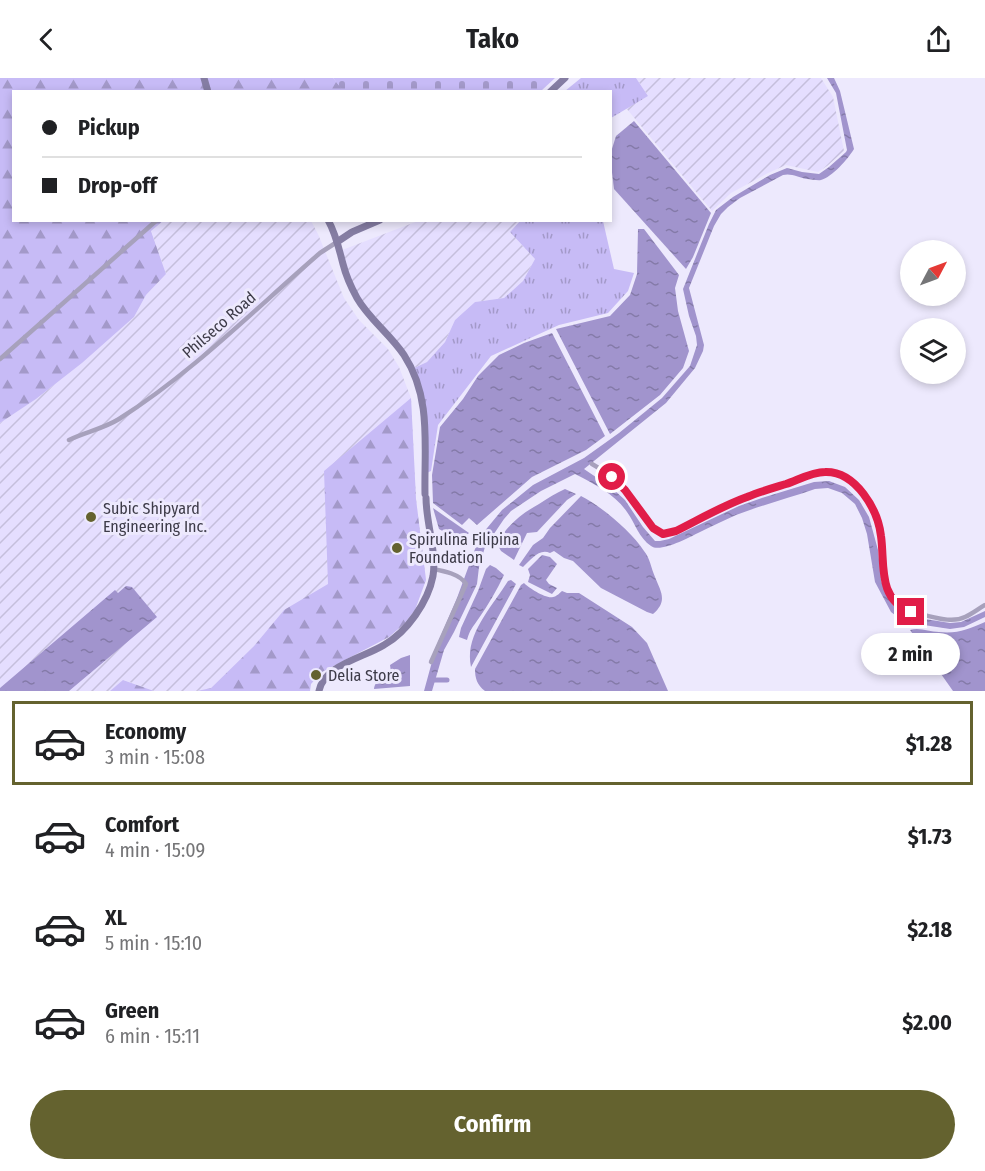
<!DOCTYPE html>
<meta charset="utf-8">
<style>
body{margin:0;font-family:"Fira Sans Condensed",sans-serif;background:#f2f2f2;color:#202124;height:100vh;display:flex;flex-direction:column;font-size:22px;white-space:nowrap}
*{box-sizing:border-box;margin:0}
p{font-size:20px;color:#757577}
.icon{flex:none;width:33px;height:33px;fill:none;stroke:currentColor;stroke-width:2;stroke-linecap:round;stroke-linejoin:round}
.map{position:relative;height:613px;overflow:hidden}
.sheet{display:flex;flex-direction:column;background:#fff;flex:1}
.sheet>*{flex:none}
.hud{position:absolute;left:12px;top:12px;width:600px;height:132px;border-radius:0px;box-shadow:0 3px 9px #0003;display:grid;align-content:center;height:132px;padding:0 30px;background:#fff}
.needle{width:39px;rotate:49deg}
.buttons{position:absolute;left:900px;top:162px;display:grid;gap:12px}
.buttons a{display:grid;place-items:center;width:66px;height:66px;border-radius:50%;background:#fff;box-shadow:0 3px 9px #0003;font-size:30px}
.end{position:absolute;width:27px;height:27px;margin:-14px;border:8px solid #e11d48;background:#fff;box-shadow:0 0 0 3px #fff}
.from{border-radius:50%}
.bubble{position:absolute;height:42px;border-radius:21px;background:#fff;box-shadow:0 3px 9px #0003;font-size:20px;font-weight:700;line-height:42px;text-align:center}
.hud b{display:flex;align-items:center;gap:21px;height:57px;font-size:22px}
.hud b+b{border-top:2px solid #e0e0e0}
.hud i{width:15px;height:15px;background:#202124}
ul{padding:10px 0 0;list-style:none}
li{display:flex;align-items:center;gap:18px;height:84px;margin:0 12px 9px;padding:0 18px;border:3px solid transparent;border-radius:0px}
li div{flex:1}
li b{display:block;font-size:22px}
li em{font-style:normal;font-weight:700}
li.selected{border-color:#64622f}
li>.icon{width:54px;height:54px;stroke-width:1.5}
.action{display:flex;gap:12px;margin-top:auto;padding:12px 30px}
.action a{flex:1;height:69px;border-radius:36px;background:#64622f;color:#fff;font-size:24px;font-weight:700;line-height:69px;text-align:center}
header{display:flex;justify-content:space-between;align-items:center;height:78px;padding:0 30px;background:#fff;font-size:27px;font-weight:700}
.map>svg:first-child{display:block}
.industrial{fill:url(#industrial-furrows)}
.grass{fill:url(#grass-tufts)}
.forest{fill:url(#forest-firs)}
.cemetery{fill:url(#cemetery-stones)}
.water{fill:url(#water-ripples)}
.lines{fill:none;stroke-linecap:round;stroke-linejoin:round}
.canal{stroke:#a194cd;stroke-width:5}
.street{stroke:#a7a1bc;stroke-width:4.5}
.secondary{stroke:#857da3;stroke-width:7}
.route{stroke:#e11d48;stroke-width:8}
.poi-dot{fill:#64622f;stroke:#ede9fd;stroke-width:2}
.labels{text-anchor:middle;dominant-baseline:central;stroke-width:6;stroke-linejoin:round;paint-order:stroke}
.street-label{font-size:16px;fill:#3d3b48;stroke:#ede9fd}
.poi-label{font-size:16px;fill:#3d3b48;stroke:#ede9fd;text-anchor:start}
</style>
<header><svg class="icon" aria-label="back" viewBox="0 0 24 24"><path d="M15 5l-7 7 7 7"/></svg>Tako<svg class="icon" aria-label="share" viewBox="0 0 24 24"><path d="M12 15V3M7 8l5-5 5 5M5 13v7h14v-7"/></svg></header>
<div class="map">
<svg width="985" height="613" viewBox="0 0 985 613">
<defs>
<pattern id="industrial-furrows" width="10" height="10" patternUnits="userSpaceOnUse" patternTransform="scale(1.5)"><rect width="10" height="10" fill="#e5deff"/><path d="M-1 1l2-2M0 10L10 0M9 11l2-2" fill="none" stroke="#c5bfdc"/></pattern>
<pattern id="grass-tufts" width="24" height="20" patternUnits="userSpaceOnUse" patternTransform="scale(1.5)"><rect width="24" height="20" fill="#c7bbf6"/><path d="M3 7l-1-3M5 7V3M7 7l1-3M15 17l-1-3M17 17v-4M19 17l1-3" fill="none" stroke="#a399c9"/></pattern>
<pattern id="forest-firs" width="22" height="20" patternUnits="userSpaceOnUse" patternTransform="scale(1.5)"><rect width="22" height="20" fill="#c7bbf6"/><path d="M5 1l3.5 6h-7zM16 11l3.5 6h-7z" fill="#a399c9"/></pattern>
<pattern id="cemetery-stones" width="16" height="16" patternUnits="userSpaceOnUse" patternTransform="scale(1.5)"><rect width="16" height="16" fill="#c7bbf6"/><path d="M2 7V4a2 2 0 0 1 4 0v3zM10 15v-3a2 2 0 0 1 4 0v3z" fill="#a399c9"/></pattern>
<pattern id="water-ripples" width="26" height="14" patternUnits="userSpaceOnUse" patternTransform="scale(1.5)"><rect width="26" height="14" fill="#a194cd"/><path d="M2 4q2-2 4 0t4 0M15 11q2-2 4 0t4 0" fill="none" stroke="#847aa8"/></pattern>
</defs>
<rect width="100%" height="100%" fill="#ede9fd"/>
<g class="industrial">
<path d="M 636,0 L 821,0 L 833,19 L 844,73 L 827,88 L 818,94 L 786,87 L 768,95 L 731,115 L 712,133 L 626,30 L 648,18 Z"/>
<path d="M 520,142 L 510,154 L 535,181 L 523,203 L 504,220 L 475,224 L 455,242 L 445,264 L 427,284 L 412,291 L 356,220 L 337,174 L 418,143 Z"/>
<path d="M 163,143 L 311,143 L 318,156 L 344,220 L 359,242 L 388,271 L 399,289 L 411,320 L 416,421 L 426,502 L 404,546 L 389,559 L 284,532 L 254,568 L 211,610 L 197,613 L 154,613 L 124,602 L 110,613 L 0,613 L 0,345 L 36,321 L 82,285 L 134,239 L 146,217 L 166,196 L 151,152 Z"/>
</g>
<g class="grass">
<path d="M 581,0 L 636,0 L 648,18 L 611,40 L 610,14 L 565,13 Z"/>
<path d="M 520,143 L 603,143 L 614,191 L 634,195 L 628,213 L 608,235 L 559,247 L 491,278 L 438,347 L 431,393 L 422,397 L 424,329 L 412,291 L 427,284 L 445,264 L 455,242 L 475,224 L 504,220 L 523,203 L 535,181 L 510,154 Z"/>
</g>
<g class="forest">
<path d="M 0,0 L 333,0 L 344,13 L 14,14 L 14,142 L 163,143 L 151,153 L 166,196 L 146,217 L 134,239 L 82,285 L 36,321 L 0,345 Z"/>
<path d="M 411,320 L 416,421 L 426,502 L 415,532 L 404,546 L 389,559 L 322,594 L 311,606 L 310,613 L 197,613 L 211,610 L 254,568 L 284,532 L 328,506 L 324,393 Z"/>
<path d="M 123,602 L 154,613 L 110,613 Z"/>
</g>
<path class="cemetery" d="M 333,0 L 555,0 L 541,13 L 344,14 Z"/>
<g class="water">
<path d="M 827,0 L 834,0 L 840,13 L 854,71 C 848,81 832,99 821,102 C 818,103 811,101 807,101 C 798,99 791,95 783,97 L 740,120 L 728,129 L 721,136 L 714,148 L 689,210 L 704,267 L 703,273 L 695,290 L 666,325 L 584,391 L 612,410 L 625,422 L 643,449 L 655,463 L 660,463 L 669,461 L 739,428 L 765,419 L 814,404 L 829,403 L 845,409 L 859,422 L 869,439 L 878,472 L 881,502 L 885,514 L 895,530 L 907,538 L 950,545 L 961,544 L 985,533 L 985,539 L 964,549 L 950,551 L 904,544 L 891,534 L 875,504 L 867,456 L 862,440 L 855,426 L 842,415 L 828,410 L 815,411 C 789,420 762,427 736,437 C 723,443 710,449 698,455 C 688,460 660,475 651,468 C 639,460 635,445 627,434 C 615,416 594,406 575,396 L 541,413 L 511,433 L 504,441 L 485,469 L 479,489 L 477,506 L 454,554 L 444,572 L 432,613 L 424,613 L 436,569 L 457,520 L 475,471 L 483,455 L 502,432 L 533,407 L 584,380 L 619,355 L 662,320 L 690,288 L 697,267 L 696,258 L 689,238 L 683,211 L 709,146 L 716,132 L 733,119 L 770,97 L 787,90 L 802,94 L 819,96 L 829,89 L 846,74 L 847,72 L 836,15 Z"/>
<path d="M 634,43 L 711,135 L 693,179 L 686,191 L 614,111 L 611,86 L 611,74 L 616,58 Z"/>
<path d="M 638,151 L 644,151 L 679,197 L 675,210 L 678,233 L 689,273 L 683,290 L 660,317 L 610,356 L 556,251 L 610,238 L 630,217 L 637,196 Z"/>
<path d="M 552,255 L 605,358 L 586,372 L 532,399 L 477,447 L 469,440 L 462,447 L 433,425 L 432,397 L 440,349 L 463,321 L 478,298 L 499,277 L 524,265 Z"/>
<path d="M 565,411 L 576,416 L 567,422 L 537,454 L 527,455 L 514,482 L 501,473 L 497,466 C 507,447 521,436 539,426 C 548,420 556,415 565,411 Z"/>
<path d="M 581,418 C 601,428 632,454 644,473 C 650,480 651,490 655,499 C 661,514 668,523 653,536 L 647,534 L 601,510 L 573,483 L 564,480 L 554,473 L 550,475 C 539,470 531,482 523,489 L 519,487 L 533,467 L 543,460 L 550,450 Z"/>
<path d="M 433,430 L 469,455 L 460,463 L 439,451 Z"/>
<path d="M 542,477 L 550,479 L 557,486 L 546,502 L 549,506 L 557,510 L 552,516 L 528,504 L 530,497 L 528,491 Z"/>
<path d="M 490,487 L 496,490 L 504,497 C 497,512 488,527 479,540 C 473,549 470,551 467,562 L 459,559 L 461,550 L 478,513 L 486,491 Z"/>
<path d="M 511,502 L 516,506 L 471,589 C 464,557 492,529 508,503 Z"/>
<path d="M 524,505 C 529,510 546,521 553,519 C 556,519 561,514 562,513 L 567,515 L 579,515 L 632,549 L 647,565 L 668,613 L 485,613 C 477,607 475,600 475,591 L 521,507 Z"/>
<path d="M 126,508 L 132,509 L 157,539 L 69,613 L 0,613 L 0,610 L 115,512 L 118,515 Z"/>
<path d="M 985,544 L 985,613 L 953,613 L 910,552 C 920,549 929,554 939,554 C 958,556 968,551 985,544 Z"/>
<path d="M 410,577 L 410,608 L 374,611 C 375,601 385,601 391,594 L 390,587 L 401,580 Z"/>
</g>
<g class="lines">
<path class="canal" d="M 432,602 L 447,602"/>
<g class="street">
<path d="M 0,281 L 157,142"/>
<path d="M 69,362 C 85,354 103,351 119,341 C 193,294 254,232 320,175 L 337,164"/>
<path d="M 592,386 C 605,393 616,401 625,413 C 635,423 649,452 663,456 C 667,457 672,455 676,453 L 744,420 L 814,396 C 851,388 876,424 881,457 C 885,480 879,504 895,524 C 903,532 914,534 924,537 C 937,540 953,545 965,539 C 972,536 978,531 985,527"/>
<path d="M 431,584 L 466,506 C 460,496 444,493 433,491"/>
</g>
<g class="secondary">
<path d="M 204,0 L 208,14"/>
<path d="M 550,14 L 565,0"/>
<path d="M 328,142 C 336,156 339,171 343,186 C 346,198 351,209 357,220 C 369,241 390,256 404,277 C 432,320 424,368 425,416"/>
<path d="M 337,164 L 352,154 L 380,142"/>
<path d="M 319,613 C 324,587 363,580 384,567 C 407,554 428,524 433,498 C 437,474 426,445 426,420"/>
</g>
</g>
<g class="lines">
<path class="route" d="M 612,399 L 625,412 L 653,450 L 663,456 L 676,453 C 700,441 722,428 747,419 C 759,414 773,410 786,406 C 798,402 812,394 825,394 C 856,393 878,432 881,458 C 885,486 877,521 911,534"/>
</g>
<g class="poi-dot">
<circle cx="91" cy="439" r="6"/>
<circle cx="397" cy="470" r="6"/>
<circle cx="316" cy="597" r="6"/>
</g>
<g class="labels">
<g class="street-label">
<text transform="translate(219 247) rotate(-41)">Philseco Road</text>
</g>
<g class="poi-label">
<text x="103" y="430">Subic Shipyard<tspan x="103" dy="18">Engineering Inc.</tspan></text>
<text x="409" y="461">Spirulina Filipina<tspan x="409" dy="18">Foundation</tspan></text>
<text x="328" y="597">Delia Store</text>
</g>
</g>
</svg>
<div class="buttons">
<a><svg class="needle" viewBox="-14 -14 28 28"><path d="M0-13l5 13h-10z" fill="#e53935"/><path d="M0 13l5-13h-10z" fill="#757577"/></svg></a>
<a><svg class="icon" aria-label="layers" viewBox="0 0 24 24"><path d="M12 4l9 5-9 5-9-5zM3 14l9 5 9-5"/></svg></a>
</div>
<i class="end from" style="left:612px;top:399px"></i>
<i class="end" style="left:911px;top:534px"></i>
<div class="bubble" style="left:861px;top:555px;width:99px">2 min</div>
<div class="hud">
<b><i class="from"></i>Pickup</b>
<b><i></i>Drop-off</b>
</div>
</div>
<section class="sheet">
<ul>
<li class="selected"><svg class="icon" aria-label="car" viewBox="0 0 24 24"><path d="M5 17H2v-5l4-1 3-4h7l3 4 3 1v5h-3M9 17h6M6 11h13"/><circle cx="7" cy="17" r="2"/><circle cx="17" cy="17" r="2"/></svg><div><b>Economy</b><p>3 min · 15:08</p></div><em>$1.28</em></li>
<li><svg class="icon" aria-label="car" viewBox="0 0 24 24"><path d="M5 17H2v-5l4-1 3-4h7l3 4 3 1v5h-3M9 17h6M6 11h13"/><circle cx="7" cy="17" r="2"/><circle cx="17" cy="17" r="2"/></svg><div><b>Comfort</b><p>4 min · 15:09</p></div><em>$1.73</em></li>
<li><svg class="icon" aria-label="car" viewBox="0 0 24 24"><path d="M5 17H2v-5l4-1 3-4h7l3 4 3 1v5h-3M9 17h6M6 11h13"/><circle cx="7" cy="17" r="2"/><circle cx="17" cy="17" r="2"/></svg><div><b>XL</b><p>5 min · 15:10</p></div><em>$2.18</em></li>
<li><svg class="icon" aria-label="car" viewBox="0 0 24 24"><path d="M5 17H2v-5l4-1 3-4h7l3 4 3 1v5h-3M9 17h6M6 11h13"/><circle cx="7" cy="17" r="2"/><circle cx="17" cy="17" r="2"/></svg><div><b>Green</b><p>6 min · 15:11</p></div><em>$2.00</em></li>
</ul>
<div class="action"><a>Confirm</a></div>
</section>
